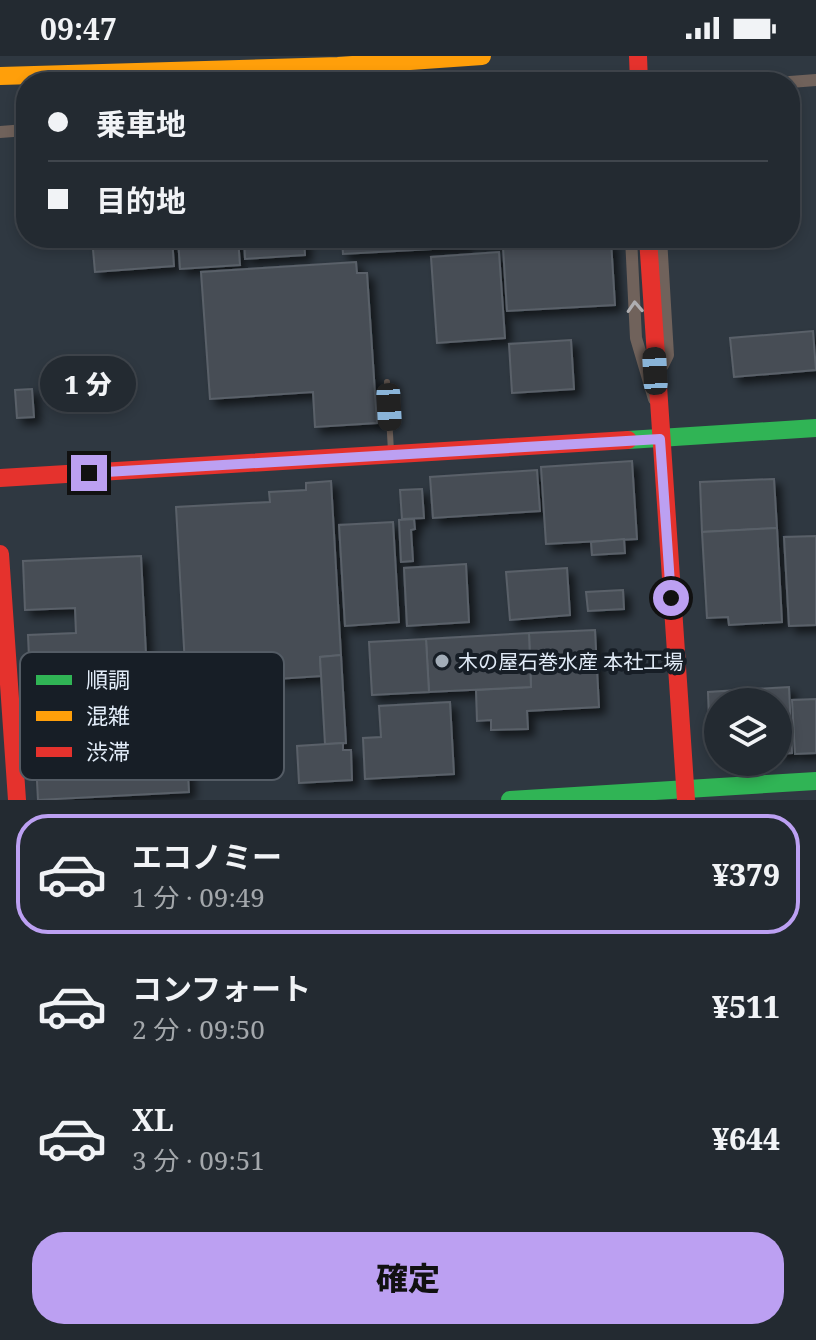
<!DOCTYPE html>
<html lang="ja">
<meta charset="utf-8">
<style>
body{margin:0;font-family:"Noto Serif","Noto Sans JP",serif;background:#2f363d;color:#f1f3f6;height:100vh;display:flex;flex-direction:column;font-size:30px;white-space:nowrap}
*{box-sizing:border-box;margin:0}
p{font-size:26px;color:#a3a7ab}
.icon{flex:none;width:44px;height:44px;fill:none;stroke:currentColor;stroke-width:2;stroke-linecap:round;stroke-linejoin:round}
.map{position:relative;height:744px;overflow:hidden}
.panel{display:flex;flex-direction:column;background:#232a31;flex:1}
.panel>*{flex:none}
.top-card{position:absolute;left:16px;top:16px;width:784px;height:176px;border-radius:32px;box-shadow:0 4px 12px #0003,0 0 0 2px #40464d;display:grid;align-content:center;height:176px;padding:0 32px;background:#232a31}
.controls{position:absolute;left:704px;top:632px;display:grid;gap:16px}
.controls a{display:grid;place-items:center;width:88px;height:88px;border-radius:50%;background:#232a31;box-shadow:0 4px 12px #0003,0 0 0 2px #40464d;font-size:40px}
.end{position:absolute;width:36px;height:36px;margin:-18px;border:10px solid #bca0f2;background:#111;box-shadow:0 0 0 4px #111}
.from{border-radius:50%}
.bubble{position:absolute;height:56px;border-radius:28px;background:#232a31;box-shadow:0 4px 12px #0003,0 0 0 2px #40464d;font-size:26px;font-weight:800;line-height:56px;text-align:center}
.car{position:absolute;width:24px;height:48px;margin:-24px -12px;border-radius:10px;box-shadow:0 0 6px 2px #0007;background:linear-gradient(#222 24%,#8ab4d8 0 40%,#222 0 76%,#8ab4d8 0 86%,#222 0)}
.top-card b{display:flex;align-items:center;gap:28px;height:76px;font-size:30px}
.top-card b+b{border-top:2px solid #40464d}
.top-card i{width:20px;height:20px;background:#f1f3f6}
ul{padding:14px 0 0;list-style:none}
li{display:flex;align-items:center;gap:24px;height:120px;margin:0 16px 12px;padding:0 16px;border:4px solid transparent;border-radius:32px}
li div{flex:1}
li b{display:block;font-size:30px}
li em{font-style:normal;font-weight:800}
li.current{border-color:#bca0f2}
li>.icon{width:72px;height:72px;stroke-width:1.5}
.action{display:flex;gap:16px;margin-top:auto;padding:16px 32px}
.action a{flex:1;height:92px;border-radius:32px;background:#bca0f2;color:#111;font-size:32px;font-weight:800;line-height:92px;text-align:center}
.status{display:flex;justify-content:space-between;align-items:center;height:56px;padding:0 40px;background:#232a31;direction:ltr}
.status svg{height:22px;fill:currentColor}
.map>svg:first-child{display:block}
.building{fill:#474e55;stroke:#5a6169;stroke-width:2;filter:url(#shadow)}
.lines{fill:none;stroke-linecap:round;stroke-linejoin:round}
.lane{stroke:#70625b;stroke-width:6}
.street{stroke:#70625b;stroke-width:12}
.fast{stroke:#30b455;stroke-width:18}
.slow{stroke:#ff9f0a;stroke-width:18}
.jam{stroke:#e5322d;stroke-width:18}
.oneway{stroke:#afaeb1}
.route{stroke:#bca0f2;stroke-width:10}
.poi-dot{fill:#a3adb8;stroke:#171e26;stroke-width:3}
.labels{text-anchor:middle;dominant-baseline:central;stroke-width:8;stroke-linejoin:round;paint-order:stroke}
.poi-label{font-size:20px;fill:#e2ecf8;stroke:#171e26;text-anchor:start}
.key{fill:#171e26;stroke:#545c65;stroke-width:2}
.key-label{font-size:22px;fill:#e2ecf8}
</style>
<div class="status"><b>09:47</b><svg viewBox="0 0 49 12"><path d="M0 12V9h3v3zM5 12V6h3v6zM10 12V3h3v9zM15 12V0h3v12zM26 1h20v11H26zM47 4h2v5h-2z"/></svg></div>
<div class="map">
<svg width="816" height="744" viewBox="0 0 816 744">
<defs>
<filter id="shadow"><feDropShadow dx="6" dy="6" stdDeviation="4" flood-color="#0009"/></filter>
</defs>
<rect width="100%" height="100%" fill="#2f3841"/>
<g class="building">
<path d="M 92,182 L 172,182 L 174,210 L 95,216 Z"/>
<path d="M 178,182 L 238,182 L 240,209 L 180,213 Z"/>
<path d="M 244,182 L 304,182 L 305,199 L 245,203 Z"/>
<path d="M 342,182 L 467,182 L 468,191 L 343,198 Z"/>
<path d="M 472,182 L 514,182 L 514,186 L 473,188 Z"/>
<path d="M 611,185 L 615,249 L 507,255 L 503,191 Z"/>
<path d="M 499,196 L 505,282 L 437,287 L 431,201 Z"/>
<path d="M 356,206 L 357,217 L 367,217 L 377,367 L 315,371 L 313,336 L 210,343 L 201,216 Z"/>
<path d="M 813,275 L 816,314 L 734,321 L 730,282 Z"/>
<path d="M 571,284 L 574,333 L 512,337 L 509,288 Z"/>
<path d="M 32,333 L 34,361 L 17,362 L 15,334 Z"/>
<path d="M 632,405 L 637,483 L 546,488 L 541,411 Z"/>
<path d="M 537,414 L 540,455 L 433,462 L 430,421 Z"/>
<path d="M 774,423 L 777,472 L 702,476 L 700,426 Z"/>
<path d="M 331,425 L 341,599 L 320,601 L 321,620 L 277,623 L 276,604 L 185,609 L 176,451 L 270,446 L 269,436 L 306,434 L 306,427 Z"/>
<path d="M 422,433 L 424,462 L 402,463 L 400,434 Z"/>
<path d="M 414,463 L 415,473 L 411,474 L 413,505 L 401,506 L 399,464 Z"/>
<path d="M 393,466 L 399,566 L 345,570 L 339,469 Z"/>
<path d="M 777,472 L 782,566 L 729,569 L 728,561 L 707,562 L 702,476 Z"/>
<path d="M 816,480 L 816,569 L 789,570 L 784,481 Z"/>
<path d="M 624,483 L 625,497 L 592,499 L 591,486 Z"/>
<path d="M 141,500 L 147,618 L 30,624 L 28,579 L 76,577 L 75,552 L 25,554 L 23,505 Z"/>
<path d="M 466,508 L 469,566 L 407,570 L 404,512 Z"/>
<path d="M 567,512 L 570,559 L 510,564 L 506,516 Z"/>
<path d="M 623,534 L 624,553 L 588,555 L 586,536 Z"/>
<path d="M 595,574 L 599,651 L 527,655 L 528,673 L 491,674 L 491,664 L 477,665 L 476,634 L 531,631 L 529,577 Z"/>
<path d="M 529,577 L 531,631 L 429,636 L 426,583 Z"/>
<path d="M 426,583 L 429,636 L 372,639 L 369,586 Z"/>
<path d="M 341,599 L 346,687 L 325,688 L 320,601 Z"/>
<path d="M 153,621 L 155,662 L 185,661 L 189,736 L 38,744 L 32,628 Z"/>
<path d="M 789,631 L 792,697 L 778,698 L 778,646 L 718,646 L 718,698 L 716,664 L 709,664 L 708,636 Z"/>
<path d="M 816,643 L 816,697 L 795,698 L 792,644 Z"/>
<path d="M 450,646 L 454,718 L 365,723 L 363,682 L 381,681 L 379,650 Z"/>
<path d="M 343,687 L 343,694 L 351,694 L 352,724 L 299,727 L 297,690 Z"/>
</g>
<g class="lines">
<path class="lane" d="M 387,326 L 391,395"/>
<g class="street">
<path d="M 790,26 L 816,24"/>
<path d="M 0,76 L 26,74"/>
<path d="M 631,182 L 636,282 L 654,343"/>
<path d="M 656,314 L 663,309 L 668,299 L 661,182"/>
</g>
<g class="fast">
<path d="M 628,384 L 816,372"/>
<path d="M 510,744 L 816,725"/>
</g>
<path class="slow" d="M 0,20 L 338,10 L 482,0"/>
<g class="jam">
<path d="M 638,0 L 639,26"/>
<path d="M 648,182 L 686,744"/>
<path d="M 0,422 L 628,384"/>
<path d="M 0,498 L 17,744"/>
</g>
</g>
<defs><path id="oneway-chevron" d="M-2-3.5L2.5 0L-2 3.5" fill="none" stroke-width="1.6" stroke-linecap="round" stroke-linejoin="round" transform="scale(2)"/></defs>
<use class="oneway" href="#oneway-chevron" transform="translate(635 251) rotate(-93)"/>
<g class="lines">
<path class="route" d="M 89,417 L 660,383 L 671,542"/>
</g>
<circle class="poi-dot" cx="442" cy="605" r="8"/>
<g class="labels">
<g class="poi-label">
<text x="458" y="605">木の屋石巻水産 本社工場</text>
</g>
</g>
<rect x="20" y="596" width="264" height="128" rx="12" class="key"/>
<rect x="36" y="619" width="36" height="10" fill="#30b455"/>
<rect x="36" y="655" width="36" height="10" fill="#ff9f0a"/>
<rect x="36" y="691" width="36" height="10" fill="#e5322d"/>
<g class="key-label">
<text x="86" y="632">順調</text>
<text x="86" y="668">混雑</text>
<text x="86" y="704">渋滞</text>
</g>
</svg>
<div class="controls">
<a><svg class="icon" aria-label="layers" viewBox="0 0 24 24"><path d="M12 4l9 5-9 5-9-5zM3 14l9 5 9-5"/></svg></a>
</div>
<i class="end from" style="left:671px;top:542px"></i>
<i class="end" style="left:89px;top:417px"></i>
<div class="bubble" style="left:40px;top:300px;width:96px">1 分</div>
<i class="car" style="left:655px;top:315px;rotate:357deg"></i>
<i class="car" style="left:389px;top:351px;rotate:177deg"></i>
<div class="top-card">
<b><i class="from"></i>乗車地</b>
<b><i></i>目的地</b>
</div>
</div>
<section class="panel">
<ul>
<li class="current"><svg class="icon" aria-label="car" viewBox="0 0 24 24"><path d="M5 17H2v-5l4-1 3-4h7l3 4 3 1v5h-3M9 17h6M6 11h13"/><circle cx="7" cy="17" r="2"/><circle cx="17" cy="17" r="2"/></svg><div><b>エコノミー</b><p>1 分 · 09:49</p></div><em>¥379</em></li>
<li><svg class="icon" aria-label="car" viewBox="0 0 24 24"><path d="M5 17H2v-5l4-1 3-4h7l3 4 3 1v5h-3M9 17h6M6 11h13"/><circle cx="7" cy="17" r="2"/><circle cx="17" cy="17" r="2"/></svg><div><b>コンフォート</b><p>2 分 · 09:50</p></div><em>¥511</em></li>
<li><svg class="icon" aria-label="car" viewBox="0 0 24 24"><path d="M5 17H2v-5l4-1 3-4h7l3 4 3 1v5h-3M9 17h6M6 11h13"/><circle cx="7" cy="17" r="2"/><circle cx="17" cy="17" r="2"/></svg><div><b>XL</b><p>3 分 · 09:51</p></div><em>¥644</em></li>
</ul>
<div class="action"><a>確定</a></div>
</section>
